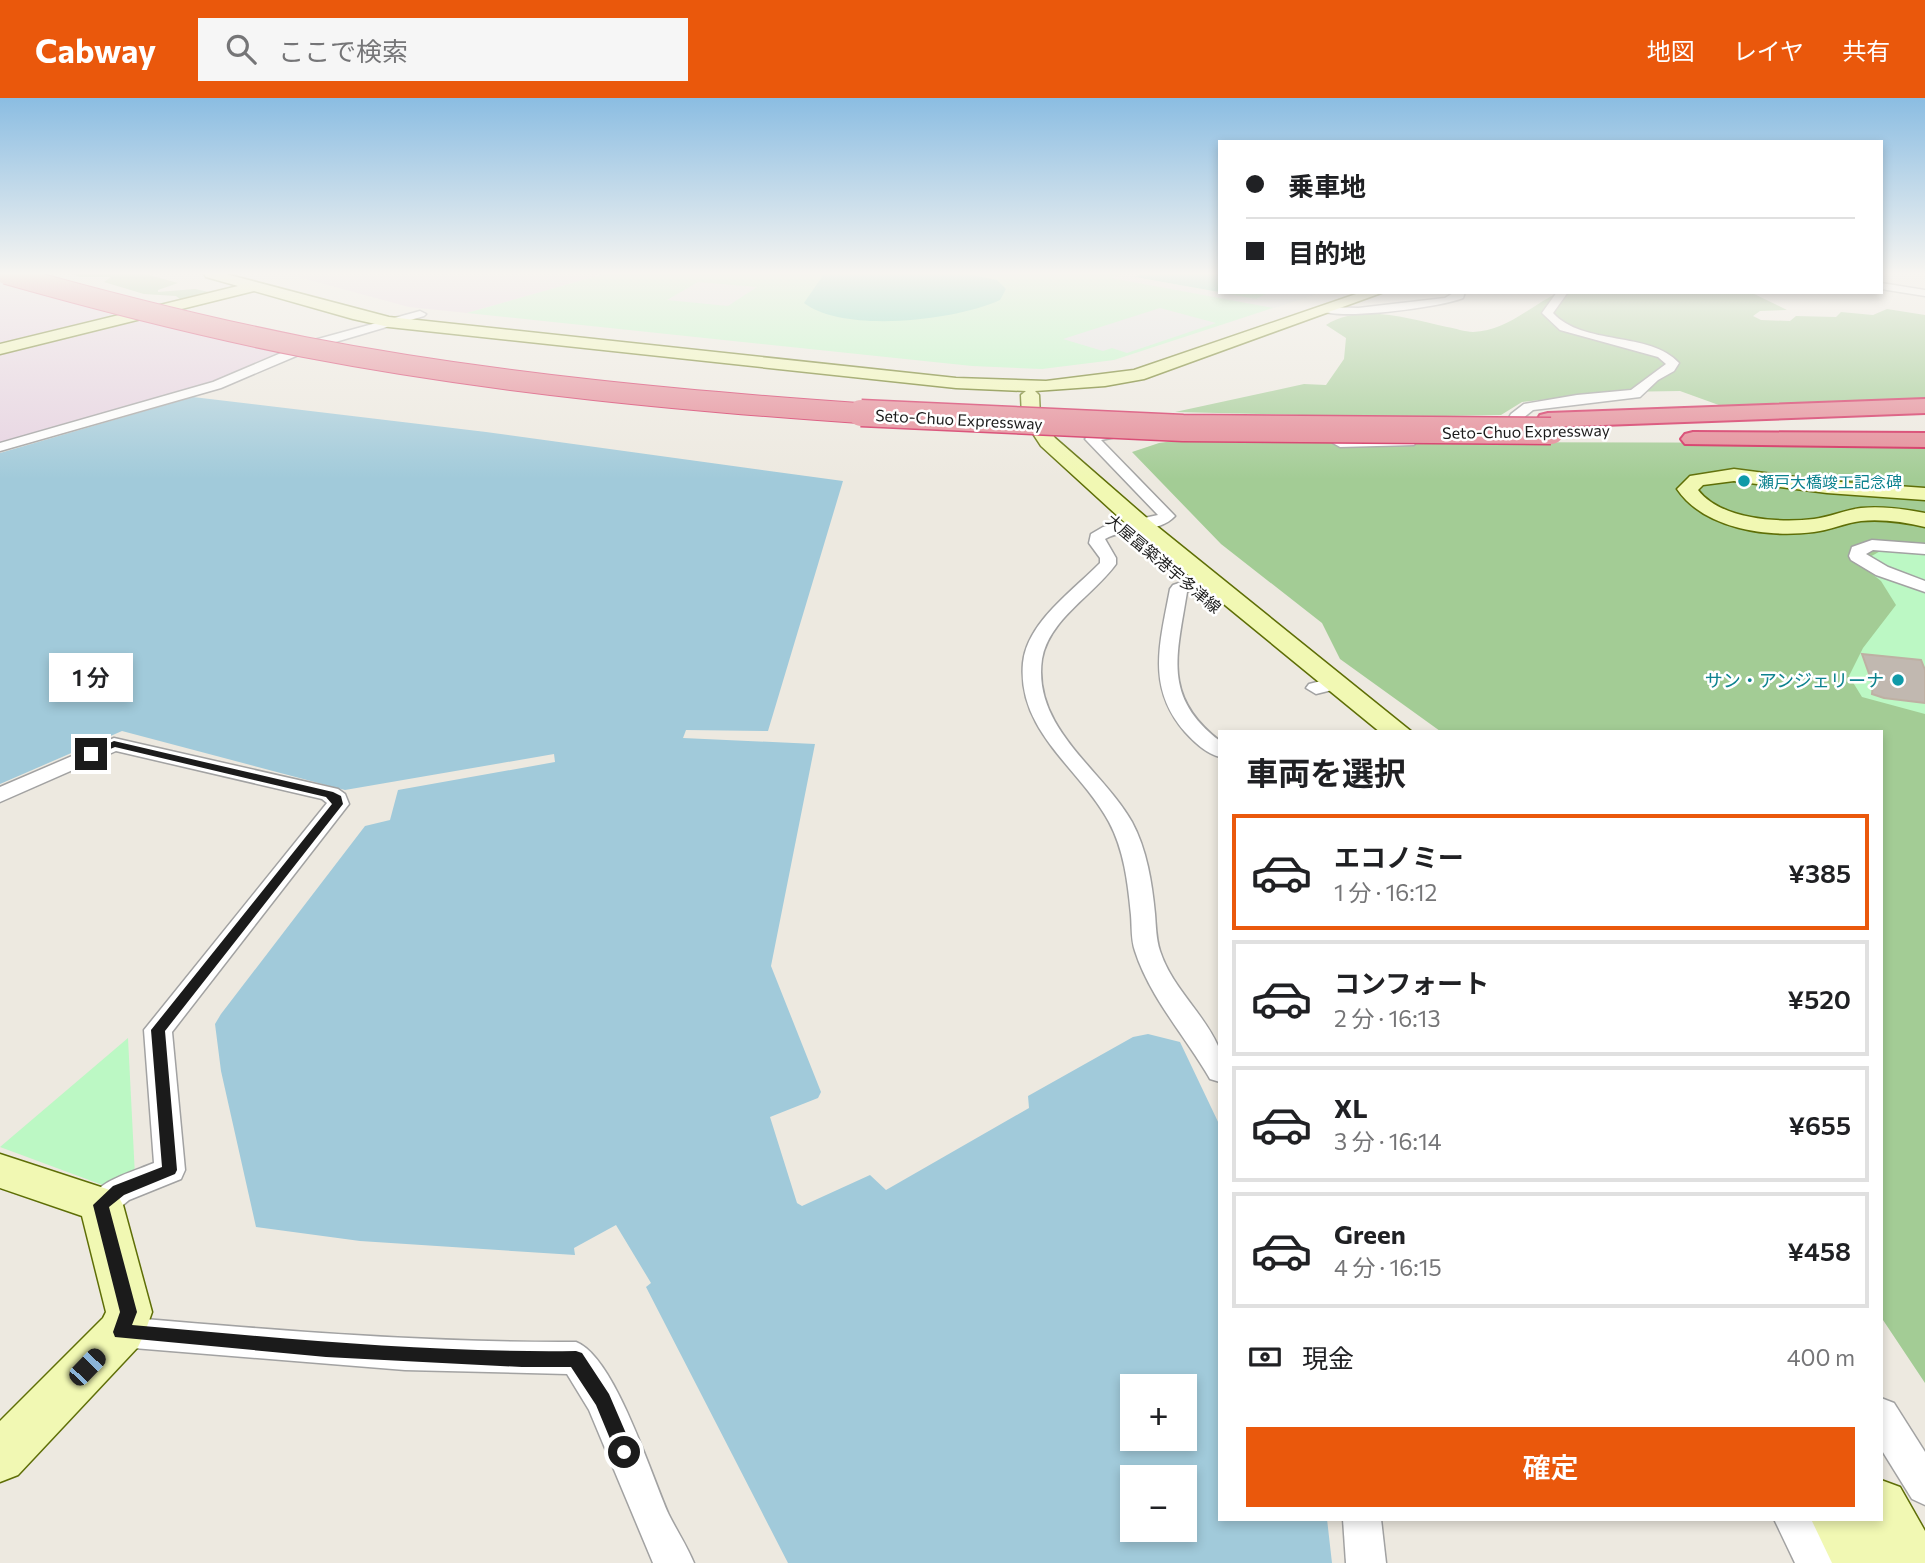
<!DOCTYPE html>
<html lang="ja">
<meta charset="utf-8">
<style>
body{margin:0;font-family:Commissioner,"Noto Sans JP",sans-serif;background:#f6f6f6;color:#202124;height:100vh;display:flex;flex-direction:column;font-size:26px;white-space:nowrap}
*{box-sizing:border-box;margin:0}
p{font-size:23px;color:#757577}
.icon{flex:none;width:38px;height:38px;fill:none;stroke:currentColor;stroke-width:2;stroke-linecap:round;stroke-linejoin:round}
.map{position:relative;flex:1;overflow:hidden}
.details{position:absolute;left:1218px;top:632px;width:665px;height:791px;display:flex;flex-direction:column;background:#fff;border-radius:0px;box-shadow:0 4px 10px #0003}
.details>*{flex:none}
.hud{position:absolute;left:1218px;top:42px;width:665px;height:154px;border-radius:0px;box-shadow:0 4px 10px #0003;display:grid;align-content:center;height:154px;padding:0 28px;background:#fff}
.tools{position:absolute;left:1120px;top:1276px;display:grid;gap:14px}
.tools a{display:grid;place-items:center;width:77px;height:77px;border-radius:0px;background:#fff;box-shadow:0 4px 10px #0003;font-size:35px}
.end{position:absolute;width:32px;height:32px;margin:-16px;border:9px solid #1b1b1b;background:#fff;box-shadow:0 0 0 4px #fff}
.from{border-radius:50%}
.bubble{position:absolute;height:49px;border-radius:0px;background:#fff;box-shadow:0 4px 10px #0003;font-size:23px;font-weight:600;line-height:49px;text-align:center}
.car{position:absolute;width:21px;height:42px;margin:-21px -10px;border-radius:9px;box-shadow:0 0 5px 2px #0007;background:linear-gradient(#222 24%,#8ab4d8 0 40%,#222 0 76%,#8ab4d8 0 86%,#222 0)}
.hud b{display:flex;align-items:center;gap:24px;height:66px;font-size:26px}
.hud b+b{border-top:2px solid #e0e0e0}
.hud i{width:18px;height:18px;background:#202124}
ul{padding:0;list-style:none}
li{display:flex;align-items:center;gap:21px;height:116px;margin:0 14px 10px;padding:0 14px;border:4px solid #e0e0e0;border-radius:0px}
li div{flex:1}
li b{display:block;font-size:26px}
li em{font-style:normal;font-weight:600}
li.current{border-color:#ea580c}
li>.icon{width:63px;height:63px;stroke-width:1.5}
h2{padding:0 28px;font-size:32px;line-height:84px}
.pay{display:flex;align-items:center;gap:18px;height:77px;padding:0 28px;font-size:26px}
.pay p{margin-inline-start:auto}
.primary-button{display:flex;gap:14px;margin-top:auto;padding:14px 28px}
.primary-button a{flex:1;height:80px;border-radius:0px;background:#ea580c;color:#fff;font-size:28px;font-weight:600;line-height:80px;text-align:center}
header{display:flex;align-items:center;gap:42px;box-sizing:border-box;height:98px;padding:0 35px;background:#ea580c;color:#fff}
header strong{font-size:33px}
nav{display:flex;gap:38px;margin-inline-start:auto;font-size:24px}
.search{width:490px;height:63px;background:#f6f6f6;display:flex;align-items:center;gap:18px;box-sizing:border-box;padding:0 24px;border-radius:0px;color:#757577;font-size:26px}
.map>svg:first-child{display:block}
.industrial{fill:#e6d2e1}
.forest{fill:#a3cc95}
.park{fill:#bcf8c4}
.pitch{fill:#7edcbc}
.parking{fill:#e3e3e3}
.water{fill:#a1cada;fill-rule:evenodd}
.building{fill:#c1b8b0;stroke:#beb0a3;stroke-width:2}
.lines{fill:none;stroke-linecap:round;stroke-linejoin:round}
.street-casing{stroke:#a2a2a2;stroke-width:3}
.secondary-casing{stroke:#5e6e06;stroke-width:3}
.highway-casing{stroke:#d22659;stroke-width:4}
.street{fill:#fff;fill-rule:evenodd}
.secondary{fill:#f1f8b3;fill-rule:evenodd}
.highway{fill:#e48895;fill-rule:evenodd}
.highway-bridge-far1-casing{stroke:#d22659;stroke-width:22;stroke-linecap:butt}
.highway-bridge-casing{stroke:#d22659;stroke-width:29;stroke-linecap:butt}
.highway-bridge-far1{stroke:#e48895;stroke-width:20}
.highway-bridge{stroke:#e48895;stroke-width:26}
.route{fill:#1b1b1b}
.culture-dot{fill:#0f9aa8;stroke:#fff;stroke-width:2.5}
.labels{text-anchor:middle;dominant-baseline:central;stroke-width:5;stroke-linejoin:round;paint-order:stroke}
.far-street-label{font-size:16px;fill:#1b1b1b;stroke:#fff}
.far-culture-label{font-size:16px;fill:#0d838f;stroke:#fff;text-anchor:start}
.culture-label{font-size:18px;fill:#0d838f;stroke:#fff;text-anchor:end}
</style>
<header>
<strong>Cabway</strong>
<div class="search"><svg class="icon" aria-label="search" viewBox="0 0 24 24"><circle cx="10" cy="10" r="6"/><path d="M15 15l6 6"/></svg>ここで検索</div>
<nav><a>地図</a><a>レイヤ</a><a>共有</a></nav>
</header>
<div class="map">
<svg width="1925" height="1465" viewBox="0 0 1925 1465">
<rect width="100%" height="100%" fill="#ede9e0"/>
<g class="industrial">
<path d="M 287,176 L 604,176 L 467,215 L 409,209 Z"/>
<path d="M 0,182 L 113,217 L 0,245 Z"/>
<path d="M 143,222 L 287,253 L 221,282 L 0,345 L 0,257 Z"/>
</g>
<g class="forest">
<path d="M 72,176 L 146,176 L 178,185 L 158,192 L 158,194 L 195,191 L 209,194 L 180,201 L 176,198 L 144,196 L 104,184 L 111,179 L 80,179 Z"/>
<path d="M 1560,194 L 1750,194 L 1787,212 L 1760,213 L 1753,218 L 1761,222 L 1790,223 L 1796,218 L 1836,219 L 1841,214 L 1873,217 L 1887,211 L 1925,217 L 1925,302 L 1727,310 L 1680,293 L 1614,294 L 1522,304 L 1501,317 L 1390,319 L 1175,314 L 1304,286 L 1326,287 L 1344,261 L 1346,240 L 1326,227 C 1360,205 1410,221 1447,229 C 1455,230 1465,234 1473,234 C 1507,233 1531,207 1560,194 Z"/>
<path d="M 1202,339 L 1365,344 L 1854,345 L 1925,348 L 1925,1285 L 1881,1219 L 1881,634 L 1440,633 L 1340,561 L 1322,525 L 1221,446 L 1132,354 L 1159,345 Z"/>
</g>
<g class="park">
<path d="M 604,176 L 1220,176 L 1220,194 L 1322,194 L 1114,262 L 1042,271 L 972,268 L 467,215 Z"/>
<path d="M 1884,451 L 1925,454 L 1925,616 L 1862,599 L 1849,578 L 1863,550 L 1896,507 L 1881,483 L 1866,471 L 1868,460 Z"/>
<path d="M 128,940 L 135,1078 L 108,1089 L 0,1049 Z"/>
</g>
<g class="pitch">
<path d="M 824,176 L 967,176 L 997,182 L 1006,191 L 1000,202 C 957,222 844,236 804,205 Z"/>
<path d="M 1140,176 L 1220,176 L 1220,194 L 1134,179 Z"/>
</g>
<g class="parking">
<path d="M 1122,176 L 1140,176 L 1135,179 L 1256,201 L 1270,194 L 1322,194 L 1274,210 L 1111,180 Z"/>
<path d="M 698,184 L 757,189 L 728,208 L 667,202 Z"/>
<path d="M 1160,210 L 1216,225 L 1127,255 L 1112,250 L 1103,253 L 1063,241 Z"/>
</g>
<path class="water" d="M 193,299 L 486,334 L 843,383 L 768,633 L 686,632 L 683,640 L 815,646 L 771,868 L 821,994 L 818,1000 L 770,1019 L 797,1105 L 802,1108 L 870,1077 L 886,1092 L 1029,1010 L 1028,998 L 1133,939 L 1148,936 L 1180,944 L 1220,1028 L 1220,1421 L 1327,1421 L 1332,1465 L 788,1465 L 646,1189 L 651,1185 L 616,1127 L 574,1150 L 575,1157 L 360,1143 L 256,1129 L 221,973 L 215,926 L 221,916 L 365,728 L 390,722 L 398,692 L 555,664 L 554,656 L 345,692 L 122,633 L 0,686 L 0,355 ZM 1132,1288 L 1185,1288 L 1185,1340 L 1132,1340 ZM 1132,1379 L 1185,1379 L 1185,1432 L 1132,1432 Z"/>
<path class="building" d="M 1862,556 L 1921,562 L 1925,572 L 1925,605 L 1884,600 L 1872,596 L 1873,587 Z"/>
<g class="lines">
<g class="street-casing">
<g id="street">
<path d="M 1881,185 L 1925,192 L 1925,198 L 1881,191 Z"/>
<path d="M 1455,194 L 1465,194 L 1463,200 C 1442,209 1337,223 1320,212 L 1326,209 L 1358,210 L 1445,200 Z"/>
<path d="M 1557,194 L 1568,194 L 1553,215 C 1583,248 1650,233 1679,265 L 1674,273 L 1658,282 L 1640,299 L 1533,312 L 1522,321 L 1509,344 L 1492,345 L 1492,339 L 1499,338 L 1511,316 L 1524,306 L 1577,297 L 1631,292 L 1666,266 L 1658,259 L 1560,232 L 1542,215 Z"/>
<path d="M 420,213 L 426,216 L 424,218 L 315,250 L 221,290 L 0,353 L 0,345 L 213,284 L 307,244 Z"/>
<path d="M 1126,329 L 1133,333 L 1131,336 L 1101,342 L 1175,418 C 1159,436 1125,429 1105,441 L 1116,460 L 1116,466 C 1094,497 1049,521 1042,561 C 1032,630 1102,671 1132,724 C 1147,752 1152,785 1155,816 C 1156,828 1156,841 1160,853 C 1172,890 1203,914 1218,948 C 1223,957 1220,974 1220,984 L 1210,981 C 1186,939 1150,900 1135,853 C 1131,842 1132,829 1131,817 C 1128,785 1124,752 1109,724 C 1080,670 1017,634 1023,565 C 1027,524 1074,492 1100,465 L 1100,460 L 1089,445 L 1091,436 L 1103,429 L 1158,417 L 1085,341 L 1095,333 Z"/>
<path d="M 1409,340 L 1416,344 L 1414,347 L 1340,349 L 1333,345 L 1340,341 Z"/>
<path d="M 1872,442 L 1925,446 L 1925,456 L 1873,452 L 1866,456 L 1888,469 L 1925,483 L 1925,494 L 1876,477 L 1851,462 L 1849,458 L 1852,449 Z"/>
<path d="M 1191,481 L 1200,486 L 1187,494 C 1177,557 1162,599 1220,643 L 1220,659 C 1207,656 1194,644 1185,634 C 1146,589 1160,545 1170,491 L 1173,487 Z"/>
<path d="M 1337,579 L 1344,581 L 1347,585 L 1344,589 L 1316,596 L 1306,590 L 1309,586 Z"/>
<path d="M 114,640 L 338,691 L 345,696 L 349,706 L 172,934 L 185,1072 L 181,1081 L 129,1102 L 112,1116 L 101,1120 L 90,1116 L 85,1107 C 98,1082 130,1075 154,1065 L 144,932 L 327,705 L 322,701 L 116,653 L 0,704 L 0,689 Z"/>
<path d="M 121,1219 C 273,1232 424,1245 576,1244 C 615,1259 651,1377 669,1417 C 677,1433 687,1448 694,1465 L 653,1465 L 589,1312 L 567,1276 L 405,1272 L 121,1249 L 109,1245 L 104,1234 L 109,1223 Z"/>
<path d="M 1881,1300 L 1894,1305 L 1925,1354 L 1925,1407 L 1912,1401 L 1881,1351 Z"/>
<path d="M 1343,1421 L 1381,1421 L 1386,1465 L 1346,1465 Z"/>
<path d="M 1774,1421 L 1814,1421 L 1836,1465 L 1795,1465 Z"/>
</g>
</g>
<g class="secondary-casing">
<g id="secondary">
<path d="M 204,176 L 226,176 L 389,219 L 956,280 L 1046,283 L 1134,272 L 1362,194 L 1384,194 L 1144,281 L 1105,288 L 1035,293 L 1039,297 L 1040,319 L 1055,340 L 1148,421 L 1412,634 L 1380,634 L 1132,431 L 1041,348 L 1022,319 L 1021,297 L 1026,293 L 956,290 L 389,229 L 353,221 L 254,193 L 0,256 L 0,246 L 238,188 L 206,179 Z"/>
<path d="M 1734,371 L 1827,383 L 1925,390 L 1925,402 L 1827,395 L 1734,383 L 1703,387 L 1698,392 C 1721,422 1780,425 1814,421 C 1830,419 1845,412 1861,410 C 1882,408 1904,411 1925,415 L 1925,429 C 1904,424 1882,421 1861,423 C 1845,425 1830,432 1814,434 C 1768,440 1704,431 1677,391 L 1690,378 Z"/>
<path d="M 0,1056 L 116,1094 L 123,1107 L 152,1214 L 145,1234 L 138,1249 L 18,1377 L 0,1384 L 0,1323 L 103,1220 L 106,1214 L 82,1118 L 0,1090 Z"/>
<path d="M 1881,1382 L 1900,1389 L 1925,1433 L 1925,1465 L 1832,1465 L 1811,1421 L 1881,1421 Z"/>
</g>
</g>
<g class="highway-casing">
<g id="highway">
<path d="M 1925,301 L 1925,315 L 1548,329 L 1540,327 L 1537,322 L 1540,317 L 1548,315 Z"/>
<path d="M 1693,334 L 1925,335 L 1925,349 L 1685,346 L 1681,341 L 1685,336 Z"/>
</g>
</g>
<use href="#street" class="street"/>
<use href="#secondary" class="secondary"/>
<use href="#highway" class="highway"/>
<g class="highway-bridge-far1-casing">
<path id="highway-bridge-far1" d="M 6,176 C 105,204 203,229 304,249 C 496,286 692,304 887,317"/>
</g>
<g class="highway-bridge-casing">
<path id="highway-bridge" d="M 861,315 L 1183,330 L 1551,333"/>
</g>
<use href="#highway-bridge-far1" class="highway-bridge-far1"/>
<use href="#highway-bridge" class="highway-bridge"/>
</g>
<linearGradient id="sky" x2="0" y2="1"><stop stop-color="#8bbde2"/><stop offset="0.46" stop-color="#f7f5f1"/><stop offset="1" stop-color="#f7f5f1" stop-opacity="0"/></linearGradient>
<rect width="1925" height="381" fill="url(#sky)"/>
<path class="route" d="M 114,643 L 333,694 L 341,698 L 343,706 L 165,933 L 177,1072 L 175,1076 L 124,1097 L 109,1109 L 137,1214 L 132,1227 C 280,1240 428,1255 576,1253 L 582,1255 L 609,1296 L 634,1354 L 631,1360 L 624,1363 L 618,1360 L 596,1307 L 571,1269 L 522,1269 L 326,1259 L 115,1239 L 113,1234 L 120,1214 L 93,1107 L 113,1088 L 162,1069 L 151,932 L 332,706 L 326,699 L 115,649 L 91,659 L 86,656 Z"/>
<g class="culture-dot">
<circle cx="1744" cy="383" r="7"/>
<circle cx="1898" cy="582" r="7"/>
</g>
<g class="labels">
<g class="far-street-label">
<text transform="translate(959 321) rotate(3)">Seto-Chuo Expressway</text>
<text transform="translate(1526 333) rotate(-1)">Seto-Chuo Expressway</text>
<text transform="translate(1164 465) rotate(40)">大屋冨築港宇多津線</text>
</g>
<g class="far-culture-label">
<text x="1758" y="383">瀬戸大橋竣工記念碑</text>
</g>
<g class="culture-label">
<text x="1884" y="582">サン・アンジェリーナ</text>
</g>
</g>
</svg>
<div class="tools">
<a>+</a>
<a>−</a>
</div>
<i class="end from" style="left:624px;top:1354px"></i>
<i class="end" style="left:91px;top:656px"></i>
<div class="bubble" style="left:49px;top:555px;width:84px">1 分</div>
<i class="car" style="left:87px;top:1269px;rotate:44deg"></i>
<div class="hud">
<b><i class="from"></i>乗車地</b>
<b><i></i>目的地</b>
</div>
<section class="details">
<h2>車両を選択</h2>
<ul>
<li class="current"><svg class="icon" aria-label="car" viewBox="0 0 24 24"><path d="M5 17H2v-5l4-1 3-4h7l3 4 3 1v5h-3M9 17h6M6 11h13"/><circle cx="7" cy="17" r="2"/><circle cx="17" cy="17" r="2"/></svg><div><b>エコノミー</b><p>1 分 · 16:12</p></div><em>¥385</em></li>
<li><svg class="icon" aria-label="car" viewBox="0 0 24 24"><path d="M5 17H2v-5l4-1 3-4h7l3 4 3 1v5h-3M9 17h6M6 11h13"/><circle cx="7" cy="17" r="2"/><circle cx="17" cy="17" r="2"/></svg><div><b>コンフォート</b><p>2 分 · 16:13</p></div><em>¥520</em></li>
<li><svg class="icon" aria-label="car" viewBox="0 0 24 24"><path d="M5 17H2v-5l4-1 3-4h7l3 4 3 1v5h-3M9 17h6M6 11h13"/><circle cx="7" cy="17" r="2"/><circle cx="17" cy="17" r="2"/></svg><div><b>XL</b><p>3 分 · 16:14</p></div><em>¥655</em></li>
<li><svg class="icon" aria-label="car" viewBox="0 0 24 24"><path d="M5 17H2v-5l4-1 3-4h7l3 4 3 1v5h-3M9 17h6M6 11h13"/><circle cx="7" cy="17" r="2"/><circle cx="17" cy="17" r="2"/></svg><div><b>Green</b><p>4 分 · 16:15</p></div><em>¥458</em></li>
</ul>
<div class="pay"><svg class="icon" aria-label="cash" viewBox="0 0 24 24"><path d="M3 7h18v10H3z"/><circle cx="12" cy="12" r="2"/></svg>現金<p>400 m</p></div>
<div class="primary-button"><a>確定</a></div>
</section>
</div>
